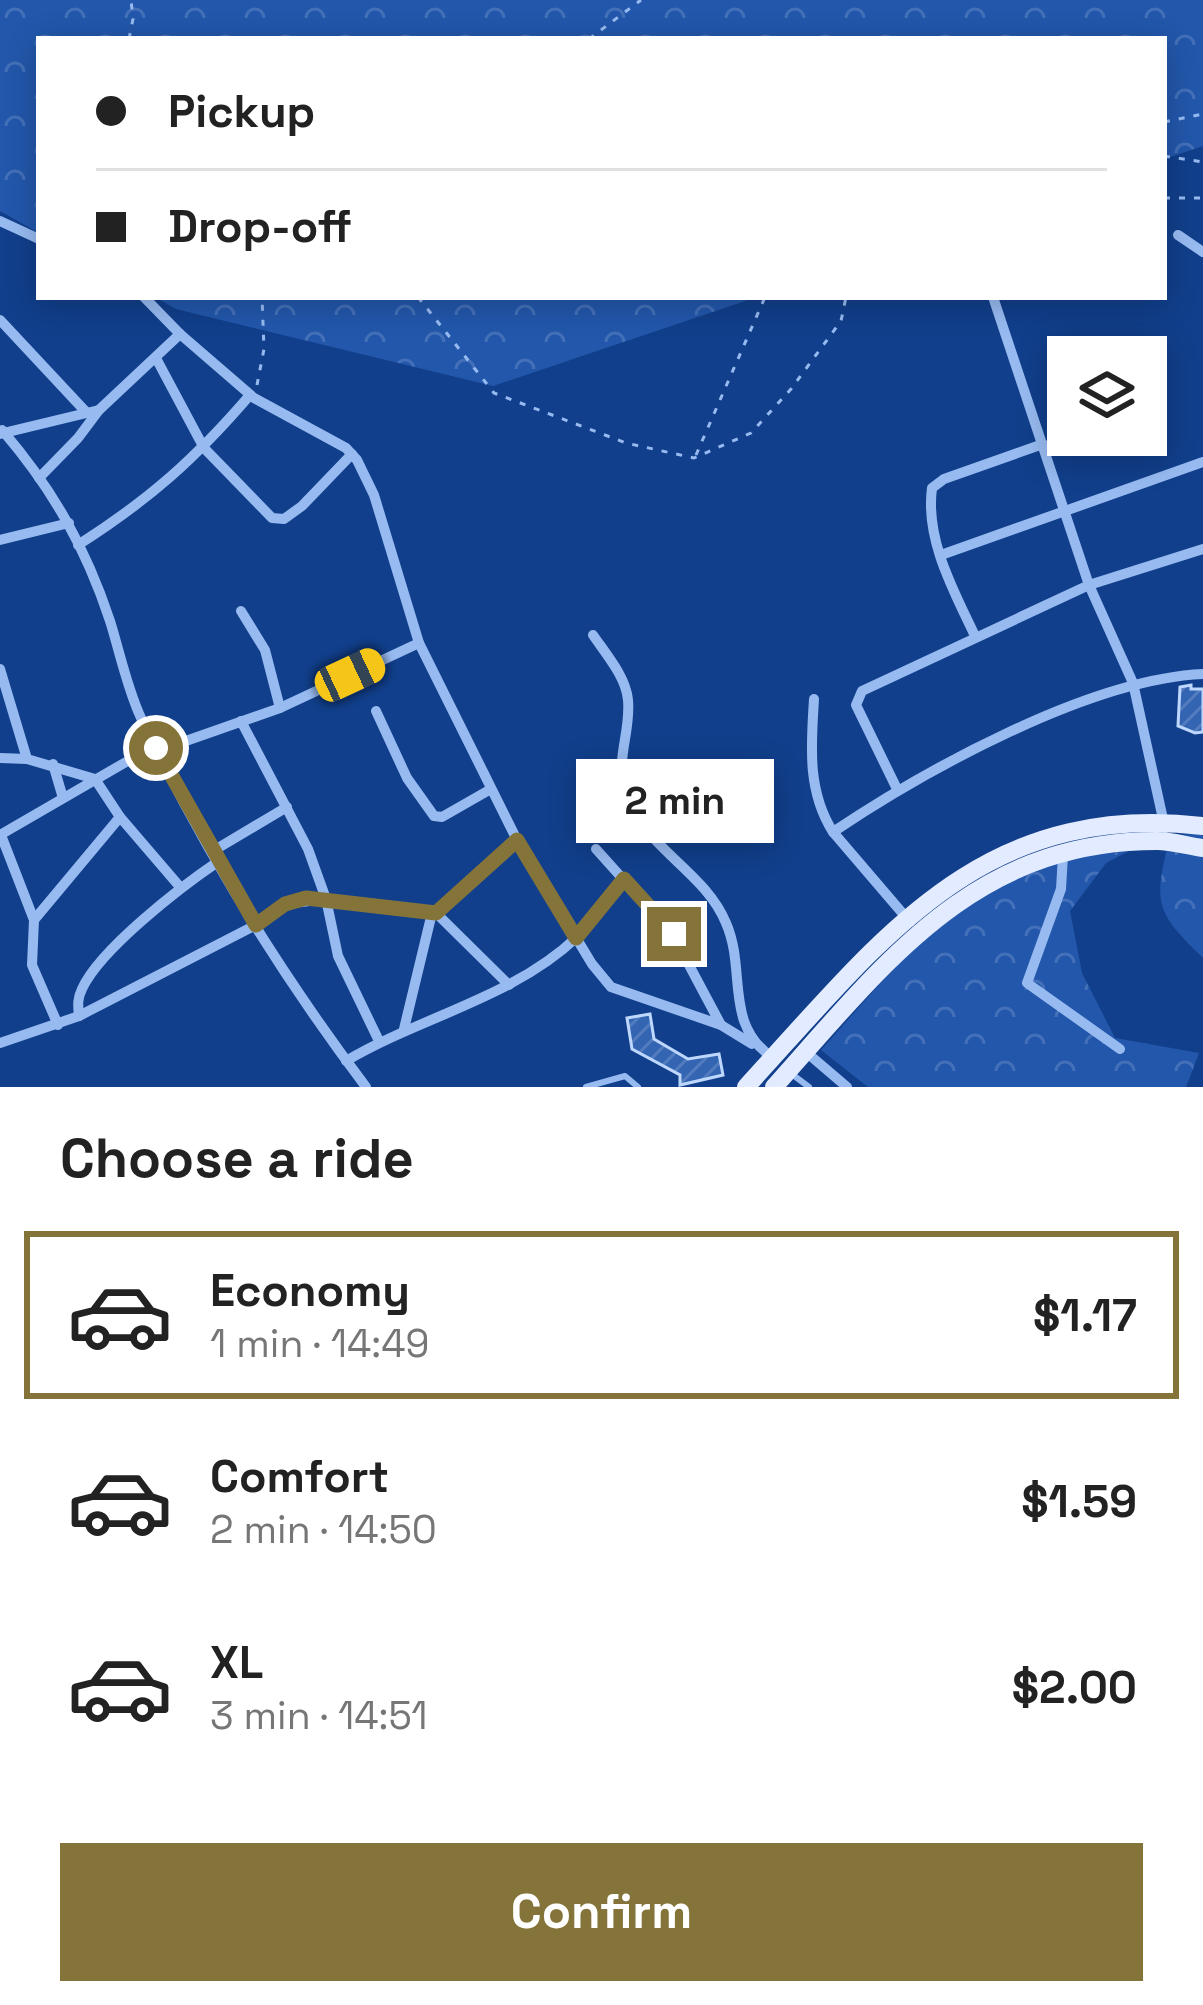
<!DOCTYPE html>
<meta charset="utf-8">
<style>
body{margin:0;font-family:"Space Grotesk",sans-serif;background:#f6f6f6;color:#222;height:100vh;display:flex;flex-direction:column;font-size:45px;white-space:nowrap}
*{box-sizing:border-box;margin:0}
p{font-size:39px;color:#767676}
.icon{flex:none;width:66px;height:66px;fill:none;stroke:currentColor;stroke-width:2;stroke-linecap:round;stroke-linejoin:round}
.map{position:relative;height:1087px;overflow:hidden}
.sheet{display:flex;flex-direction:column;background:#fff;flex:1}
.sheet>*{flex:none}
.top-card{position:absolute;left:36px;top:36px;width:1131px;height:264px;border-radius:0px;box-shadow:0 6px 30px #0003;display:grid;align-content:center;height:264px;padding:0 60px;background:#fff}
.fabs{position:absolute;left:1047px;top:336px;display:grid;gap:24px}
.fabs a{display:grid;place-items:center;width:120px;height:120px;border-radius:0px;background:#fff;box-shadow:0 6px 30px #0003;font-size:60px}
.end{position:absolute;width:54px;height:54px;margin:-27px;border:15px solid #85743a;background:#fff;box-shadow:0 0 0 6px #fff}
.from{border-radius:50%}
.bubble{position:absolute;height:84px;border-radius:0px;background:#fff;box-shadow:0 6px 30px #0003;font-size:39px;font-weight:700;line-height:84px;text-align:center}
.car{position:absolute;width:36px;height:72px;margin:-36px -18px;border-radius:15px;box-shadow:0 0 9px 3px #0007;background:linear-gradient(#f5c518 24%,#345 0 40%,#f5c518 0 76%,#345 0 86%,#f5c518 0)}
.top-card b{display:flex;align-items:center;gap:42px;height:114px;font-size:45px}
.top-card b+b{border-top:3px solid #e0e0e0}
.top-card i{width:30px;height:30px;background:#222}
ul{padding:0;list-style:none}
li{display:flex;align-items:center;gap:36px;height:168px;margin:0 24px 18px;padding:0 36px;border:6px solid transparent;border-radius:0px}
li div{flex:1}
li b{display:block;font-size:45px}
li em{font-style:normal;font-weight:700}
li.selected{border-color:#85743a}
li>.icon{width:108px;height:108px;stroke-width:1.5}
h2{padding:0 60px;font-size:54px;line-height:144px}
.cta{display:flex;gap:24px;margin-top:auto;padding:24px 60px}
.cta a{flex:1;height:138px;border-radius:0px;background:#85743a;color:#fff;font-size:48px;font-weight:700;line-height:138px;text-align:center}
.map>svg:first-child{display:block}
.forest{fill:url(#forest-crowns)}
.building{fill:url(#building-hatch);stroke:#bed7fd;stroke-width:3}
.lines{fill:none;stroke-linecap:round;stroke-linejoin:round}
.path{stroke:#97bbf1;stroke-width:3;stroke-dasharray:6 9;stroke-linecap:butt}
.service{stroke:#97bbf1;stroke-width:6}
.minor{stroke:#97bbf1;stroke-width:10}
.primary{stroke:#e2ebff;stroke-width:18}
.route{stroke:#85743a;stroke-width:15}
</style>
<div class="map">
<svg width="1203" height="1087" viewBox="0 0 1203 1087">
<defs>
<pattern id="forest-crowns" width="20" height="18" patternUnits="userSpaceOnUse" patternTransform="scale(3)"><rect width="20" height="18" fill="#2257ab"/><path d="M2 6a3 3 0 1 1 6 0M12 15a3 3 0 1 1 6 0" fill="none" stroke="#4370b8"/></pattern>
<pattern id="building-hatch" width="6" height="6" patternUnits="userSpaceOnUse" patternTransform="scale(3)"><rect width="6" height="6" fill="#3465b3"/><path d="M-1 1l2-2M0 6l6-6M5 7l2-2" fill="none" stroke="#527cbe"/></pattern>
</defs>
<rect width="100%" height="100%" fill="#113f8b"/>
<g class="forest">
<path d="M 0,0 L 1203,0 L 1203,146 L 1164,159 L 1164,39 L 39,39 L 39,233 L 0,211 Z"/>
<path d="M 155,297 L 757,297 L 493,386 L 176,309 Z"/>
<path d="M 1203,833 L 1203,958 C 1153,910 1154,902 1170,836 Z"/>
<path d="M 1142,844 L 1106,863 L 1070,911 L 1082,973 L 1115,1038 L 1199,1053 L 1186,1087 L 868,1087 L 821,1050 C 867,999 944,905 1006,877 C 1050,857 1094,848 1142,844 Z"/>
</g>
<g class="building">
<path d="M 1191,685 L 1191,689 L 1203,689 L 1203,732 L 1195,733 L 1178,726 L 1180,687 Z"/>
<path d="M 650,1014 L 654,1039 L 688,1059 L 719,1054 L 723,1075 L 680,1085 L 680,1075 L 632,1049 L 627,1018 Z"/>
</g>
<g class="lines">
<g class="path">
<path d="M 129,39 L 133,19 L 131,0"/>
<path d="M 589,39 L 641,0"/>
<path d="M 1164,122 L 1203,114"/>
<path d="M 1164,156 L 1203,162"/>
<path d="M 1164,198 L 1203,198"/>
<path d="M 418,297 L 494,393 L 626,443 L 694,458 L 751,433 L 791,389 L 841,321 L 846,297"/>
<path d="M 257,385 L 264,349 L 262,297"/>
<path d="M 696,455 L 765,297"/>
</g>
<g class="service">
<path d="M 793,1075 L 809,1087"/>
<path d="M 586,1087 L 625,1076 L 638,1087"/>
</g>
<g class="minor">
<path d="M 0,221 L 39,239"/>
<path d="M 1178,235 L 1203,252"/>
<path d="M 144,297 L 180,334"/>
<path d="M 993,297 L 1089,585 L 1133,683 L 1165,828"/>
<path d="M 0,320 L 86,412"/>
<path d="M 157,360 L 204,448 L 272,518 L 284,519 L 302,506 L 352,454"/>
<path d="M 2,430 C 52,488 86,548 110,621 C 120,653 127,688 141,718 C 202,846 280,973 366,1087"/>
<path d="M 0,434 L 99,410 L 180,334 L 254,398 L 346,448 L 357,460 L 374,495 L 419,643 L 517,840 L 592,964 L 611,987 L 721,1025 L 752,1044"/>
<path d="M 39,478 L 78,438 L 99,410"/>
<path d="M 0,540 L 69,523"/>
<path d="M 78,545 C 150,499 195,459 250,395"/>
<path d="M 941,555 L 1203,462"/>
<path d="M 241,611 L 265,650 L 280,708"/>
<path d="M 593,635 C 606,654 626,677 628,700 C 631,733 615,759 625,792 C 643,848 704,870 726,923 C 747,971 723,1024 773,1058"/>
<path d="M 975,636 C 954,591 925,540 932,488 L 944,479 L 1043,444"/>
<path d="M 0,669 L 27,759 L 95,779 L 120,817 L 180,887"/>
<path d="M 814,699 C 811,746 807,791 833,832"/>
<path d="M 376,711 L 407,778 L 434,816 L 442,817 L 491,789"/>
<path d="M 241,721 L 308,849 L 326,899 L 338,956 L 379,1041"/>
<path d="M 0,758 L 27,759"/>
<path d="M 53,764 L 63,798"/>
<path d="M 897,789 L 856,705 L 862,691 L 1089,585 L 1203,549"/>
<path d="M 0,835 L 126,762 L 280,708 L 419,643"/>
<path d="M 1,835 L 34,920"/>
<path d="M 596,849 L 673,935 L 721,1025"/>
<path d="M 213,851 L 287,807"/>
<path d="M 1063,855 L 1061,889 L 1027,983 L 1120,1049"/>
<path d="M 436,913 L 509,985"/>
<path d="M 910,922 L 833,832 C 927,769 1090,679 1203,674"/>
<path d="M 79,1016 C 78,1006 77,999 82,989 C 100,949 182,886 219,861"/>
<path d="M 58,1025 L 32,965 L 34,920 L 120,817"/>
<path d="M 404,1029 L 432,913"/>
<path d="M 0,1043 L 79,1016 L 256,925 L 285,904 L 326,899 L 436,913 L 517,840"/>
<path d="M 806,1052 L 847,1087"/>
<path d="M 346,1061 C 420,1017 513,998 577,937 C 595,920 609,899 624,879"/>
</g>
<g class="primary">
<path d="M 746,1087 C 882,939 980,801 1203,826"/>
<path d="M 774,1087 C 886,962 974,841 1157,841 C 1172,841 1188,846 1203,848"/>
</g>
</g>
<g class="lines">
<path class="route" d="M 156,748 L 256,925 L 285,904 L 306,898 L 436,913 L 517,840 L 576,938 L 624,879 L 674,934"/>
</g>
</svg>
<div class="fabs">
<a><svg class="icon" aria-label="layers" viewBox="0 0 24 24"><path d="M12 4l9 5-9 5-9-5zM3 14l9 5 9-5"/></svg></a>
</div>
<i class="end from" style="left:156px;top:748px"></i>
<i class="end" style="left:674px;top:934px"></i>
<div class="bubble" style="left:576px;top:759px;width:198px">2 min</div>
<i class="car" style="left:350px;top:675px;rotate:65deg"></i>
<div class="top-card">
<b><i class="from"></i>Pickup</b>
<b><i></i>Drop-off</b>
</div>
</div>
<section class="sheet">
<h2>Choose a ride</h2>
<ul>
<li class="selected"><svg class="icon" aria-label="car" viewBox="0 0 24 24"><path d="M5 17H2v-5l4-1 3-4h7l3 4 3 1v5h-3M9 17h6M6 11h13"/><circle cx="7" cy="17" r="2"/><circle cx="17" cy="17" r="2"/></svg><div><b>Economy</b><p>1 min · 14:49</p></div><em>$1.17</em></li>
<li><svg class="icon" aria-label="car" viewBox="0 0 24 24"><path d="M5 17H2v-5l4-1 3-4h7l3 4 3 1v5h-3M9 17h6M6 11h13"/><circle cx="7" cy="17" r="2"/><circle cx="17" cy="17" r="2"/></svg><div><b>Comfort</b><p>2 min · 14:50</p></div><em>$1.59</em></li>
<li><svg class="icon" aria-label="car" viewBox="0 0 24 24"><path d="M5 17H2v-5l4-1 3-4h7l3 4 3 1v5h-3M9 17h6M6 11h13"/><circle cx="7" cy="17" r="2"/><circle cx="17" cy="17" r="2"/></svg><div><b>XL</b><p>3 min · 14:51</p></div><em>$2.00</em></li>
</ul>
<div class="cta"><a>Confirm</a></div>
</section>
